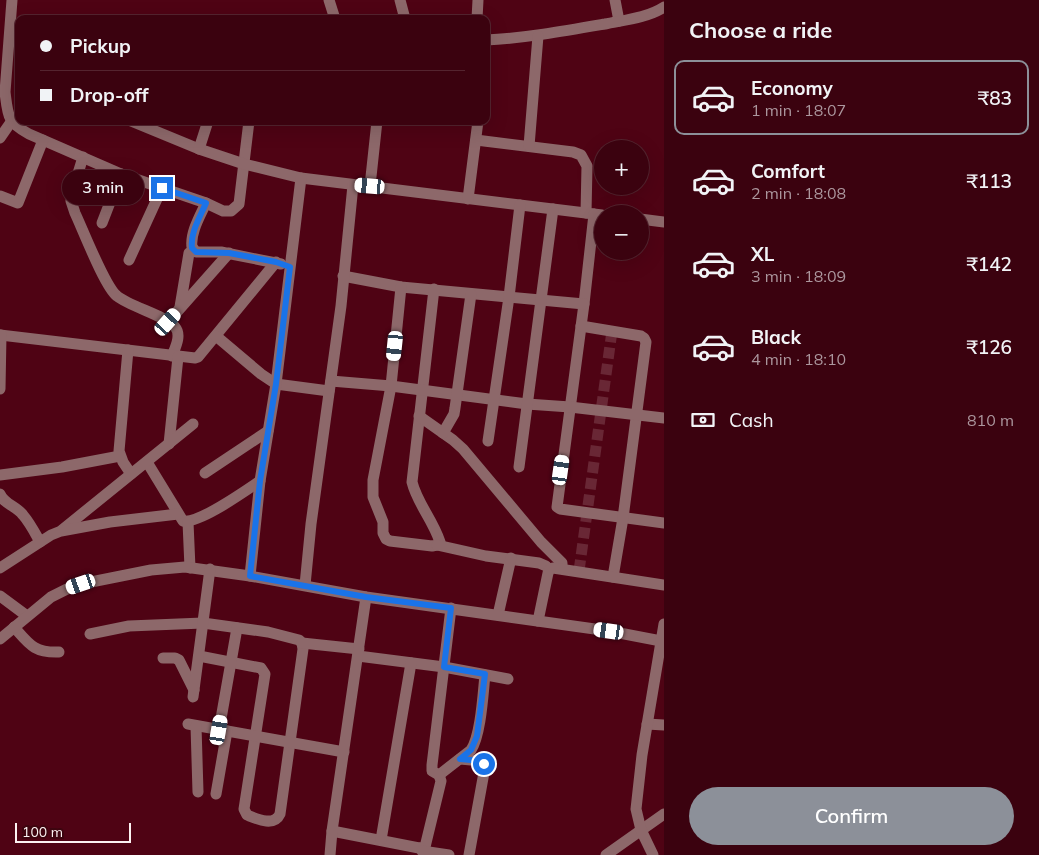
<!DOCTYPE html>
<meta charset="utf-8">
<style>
body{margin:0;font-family:Mulish,sans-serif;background:#420c18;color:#f1f3f6;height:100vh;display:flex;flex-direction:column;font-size:19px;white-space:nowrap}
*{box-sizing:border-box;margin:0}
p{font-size:16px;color:#ac979e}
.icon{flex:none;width:28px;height:28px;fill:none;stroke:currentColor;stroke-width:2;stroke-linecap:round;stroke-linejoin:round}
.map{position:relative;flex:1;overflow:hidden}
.panel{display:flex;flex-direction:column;background:#3b020f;width:375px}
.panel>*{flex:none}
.guide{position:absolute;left:15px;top:15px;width:475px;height:110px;border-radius:10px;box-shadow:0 5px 20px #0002,0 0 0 1px #54242f;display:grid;align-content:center;height:110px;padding:0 25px;background:#3b020f}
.controls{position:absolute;left:594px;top:140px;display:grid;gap:10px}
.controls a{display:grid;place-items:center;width:55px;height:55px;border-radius:50%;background:#3b020f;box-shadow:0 5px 20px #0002,0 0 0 1px #54242f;font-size:25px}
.scale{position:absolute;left:15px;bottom:12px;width:116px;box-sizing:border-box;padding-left:5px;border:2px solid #fcf2f2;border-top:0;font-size:14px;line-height:18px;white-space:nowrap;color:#fcf2f2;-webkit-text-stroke:4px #3d050f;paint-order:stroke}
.end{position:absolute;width:22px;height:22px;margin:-11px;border:6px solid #1a73e8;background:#fff;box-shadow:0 0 0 2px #fff}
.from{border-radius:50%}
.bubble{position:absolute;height:35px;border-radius:18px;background:#3b020f;box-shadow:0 5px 20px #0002,0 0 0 1px #54242f;font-size:16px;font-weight:600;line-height:35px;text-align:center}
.car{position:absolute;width:15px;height:30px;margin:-15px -8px;border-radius:6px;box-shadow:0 0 4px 1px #0007;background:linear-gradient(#fff 24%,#345 0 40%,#fff 0 76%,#345 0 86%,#fff 0)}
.guide b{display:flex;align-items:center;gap:18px;height:48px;font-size:19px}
.guide b+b{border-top:1px solid #54242f}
.guide i{width:12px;height:12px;background:#f1f3f6}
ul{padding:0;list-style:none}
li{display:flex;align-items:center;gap:15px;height:75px;margin:0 10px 8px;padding:0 15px;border:2px solid transparent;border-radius:10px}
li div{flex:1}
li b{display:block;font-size:19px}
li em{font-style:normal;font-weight:600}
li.active{border-color:#8c9099}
li>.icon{width:45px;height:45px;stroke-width:1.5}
h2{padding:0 25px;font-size:22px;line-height:60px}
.pay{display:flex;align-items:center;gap:12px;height:55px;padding:0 25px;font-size:19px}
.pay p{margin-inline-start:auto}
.button{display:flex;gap:10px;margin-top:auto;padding:10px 25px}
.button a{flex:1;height:58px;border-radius:30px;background:#8c9099;color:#fff;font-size:20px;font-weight:600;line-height:58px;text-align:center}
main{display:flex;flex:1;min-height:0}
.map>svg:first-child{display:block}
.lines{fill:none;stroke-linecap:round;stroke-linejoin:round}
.minor-tunnel{stroke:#692735;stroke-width:11;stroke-dasharray:11 5.5;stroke-linecap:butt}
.minor{stroke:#8d686a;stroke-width:11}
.route{stroke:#1a73e8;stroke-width:6}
</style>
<main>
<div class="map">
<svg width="664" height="855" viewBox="0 0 664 855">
<rect width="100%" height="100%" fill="#4f0314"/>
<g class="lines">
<path class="minor-tunnel" d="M 579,571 L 612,331"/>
<g class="minor">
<path d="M 12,0 L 5,92 C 8,116 7,122 29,134 L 121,174 L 206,203 L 223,211 L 231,211 L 239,204 L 249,121"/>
<path d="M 329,0 L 335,19"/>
<path d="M 400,0 L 405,19"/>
<path d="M 615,0 L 619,21"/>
<path d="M 477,19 L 478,0"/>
<path d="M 486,40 C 526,38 565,31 605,24 C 624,20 647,18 664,7"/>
<path d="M 131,121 L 199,149 L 244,164 L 301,178 L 602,215"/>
<path d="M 0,138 L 11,122"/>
<path d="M 476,140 L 573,152 L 581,155 L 587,166 L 586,213"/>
<path d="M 529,146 L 538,36"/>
<path d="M 199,149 L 208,121"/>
<path d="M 83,157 L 72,193 L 71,201 L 75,213 C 83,230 105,287 117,296 C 131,307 166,316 175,327 C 182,335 175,348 172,356"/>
<path d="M 370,186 L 377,121"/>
<path d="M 0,196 L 18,203 L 43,140"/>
<path d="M 468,199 L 478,121"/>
<path d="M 206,203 C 200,216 190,233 192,247 L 196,252 L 221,252 L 281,264"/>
<path d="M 594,214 L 584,304 L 557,507 L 560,509 L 664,523"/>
<path d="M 640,219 L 664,222"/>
<path d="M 102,223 L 121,174"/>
<path d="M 129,260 L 162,188"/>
<path d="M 343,276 L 401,287 L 584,304"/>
<path d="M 401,287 L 391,386 L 373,480 L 373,497 L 383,522 L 383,533 L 386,539 L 390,541 L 432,546 L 437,545 L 440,542 C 433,520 417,503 412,482 L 434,289"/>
<path d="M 180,307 L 189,253"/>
<path d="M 168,322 L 229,253"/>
<path d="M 581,326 L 641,336 L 644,338 L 646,342 L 623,518 L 613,577"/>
<path d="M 0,335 L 195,358 L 198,357 L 276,262"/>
<path d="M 216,336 L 261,374 L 276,384 L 329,391"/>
<path d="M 128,350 L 119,451 L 123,462 L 131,474"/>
<path d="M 331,381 L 391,386 L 527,404 L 570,407 L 664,418"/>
<path d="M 0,389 L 1,335"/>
<path d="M 419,416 L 453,440 L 463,449 L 541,542 L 562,563 L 562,568"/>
<path d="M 443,433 L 454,414 L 455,408 L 471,294"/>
<path d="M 488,441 L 509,297 L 520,205"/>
<path d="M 169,444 L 178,357"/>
<path d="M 147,462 L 183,521 C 199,524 245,491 260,481"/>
<path d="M 519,467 L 553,209"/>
<path d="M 205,473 L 268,431"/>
<path d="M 0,475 L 62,467 L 120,456"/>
<path d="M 0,494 C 4,504 16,506 23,515 C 30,523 35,533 40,542"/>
<path d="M 188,522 L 190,568"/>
<path d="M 62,530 L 193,424"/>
<path d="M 437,545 L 486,556 L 539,563 L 546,566"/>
<path d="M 0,568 L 51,535 L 61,531 L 110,522 L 178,514"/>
<path d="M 250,576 L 260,481 L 276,384 L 301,178"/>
<path d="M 305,585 L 311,524 L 341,306 L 353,185"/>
<path d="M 0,596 L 27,616"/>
<path d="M 498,615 L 511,558"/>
<path d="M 538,621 L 548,573 L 550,569 L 553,568 L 664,585"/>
<path d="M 14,627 C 29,644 34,653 59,652"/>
<path d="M 90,634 L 129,626 L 203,623 L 268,632 L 299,640 L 302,643 L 303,649 L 280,814 C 274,827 257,819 247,815 L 244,809 L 265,674 L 261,668 L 199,656"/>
<path d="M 0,639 L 51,597 L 67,589 L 81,584 L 151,570 L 185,567 L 250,576 L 366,597 L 609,631 L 661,641"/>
<path d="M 302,643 L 359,649"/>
<path d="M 358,656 L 444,667 L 508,679"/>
<path d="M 163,658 L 175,658 L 179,660 L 194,690"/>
<path d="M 193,697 L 210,569"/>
<path d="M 188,724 L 344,752"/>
<path d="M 647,724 L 664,725"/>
<path d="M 196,726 L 198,792"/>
<path d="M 219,730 L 237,628"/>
<path d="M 460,759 L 482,761 L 485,767 L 469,855"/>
<path d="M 439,775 L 471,750 C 481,735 483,693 485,675"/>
<path d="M 216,794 L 227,731"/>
<path d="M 332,831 L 419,848 L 425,847 L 441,781 L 439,775 L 432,771 L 432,765 L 451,608"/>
<path d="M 381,840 L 411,663"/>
<path d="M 422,851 L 449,855"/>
<path d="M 330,855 L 332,831 L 366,597"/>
<path d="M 606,855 L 664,814"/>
<path d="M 653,855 L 641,830 L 636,809 L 642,755 L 664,624"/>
</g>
</g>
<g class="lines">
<path class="route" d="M 162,188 L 206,203 C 200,217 190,233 192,248 L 196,252 L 229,253 L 276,262 L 290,267 L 276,384 L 260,481 L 250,576 L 366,597 L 451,608 L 444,667 L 485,674 L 477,736 L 471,750 L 460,759 L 482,761 L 484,764"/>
</g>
</svg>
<div class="controls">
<a>+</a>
<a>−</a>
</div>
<div class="scale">100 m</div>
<i class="end from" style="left:484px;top:764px"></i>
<i class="end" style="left:162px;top:188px"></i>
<div class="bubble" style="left:62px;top:170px;width:82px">3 min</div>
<i class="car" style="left:370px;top:186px;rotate:275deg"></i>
<i class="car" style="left:168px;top:322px;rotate:42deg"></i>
<i class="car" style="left:395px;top:346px;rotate:186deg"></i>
<i class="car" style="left:561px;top:470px;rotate:8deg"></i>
<i class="car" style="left:81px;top:584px;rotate:251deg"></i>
<i class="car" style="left:609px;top:631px;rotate:278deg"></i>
<i class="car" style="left:219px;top:730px;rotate:10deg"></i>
<div class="guide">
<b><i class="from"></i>Pickup</b>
<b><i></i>Drop-off</b>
</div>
</div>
<section class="panel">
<h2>Choose a ride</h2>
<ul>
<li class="active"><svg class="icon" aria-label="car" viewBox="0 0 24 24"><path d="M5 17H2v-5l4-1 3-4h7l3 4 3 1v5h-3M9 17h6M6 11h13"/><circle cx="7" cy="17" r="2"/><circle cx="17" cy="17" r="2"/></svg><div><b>Economy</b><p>1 min · 18:07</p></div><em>₹83</em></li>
<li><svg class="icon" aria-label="car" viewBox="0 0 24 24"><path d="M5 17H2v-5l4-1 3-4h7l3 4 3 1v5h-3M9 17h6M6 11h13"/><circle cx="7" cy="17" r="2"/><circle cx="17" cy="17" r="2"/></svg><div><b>Comfort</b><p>2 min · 18:08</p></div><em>₹113</em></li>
<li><svg class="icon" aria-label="car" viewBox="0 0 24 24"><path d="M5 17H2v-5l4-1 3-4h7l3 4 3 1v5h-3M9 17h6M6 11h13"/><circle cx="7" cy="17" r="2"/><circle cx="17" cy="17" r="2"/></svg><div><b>XL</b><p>3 min · 18:09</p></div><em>₹142</em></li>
<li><svg class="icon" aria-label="car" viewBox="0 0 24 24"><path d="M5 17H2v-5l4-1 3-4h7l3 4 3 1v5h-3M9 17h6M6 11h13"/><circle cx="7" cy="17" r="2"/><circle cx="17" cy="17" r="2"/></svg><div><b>Black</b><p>4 min · 18:10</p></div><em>₹126</em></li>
</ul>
<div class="pay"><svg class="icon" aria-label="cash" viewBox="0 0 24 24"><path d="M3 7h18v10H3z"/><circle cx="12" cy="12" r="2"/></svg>Cash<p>810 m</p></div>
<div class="button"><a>Confirm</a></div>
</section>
</main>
